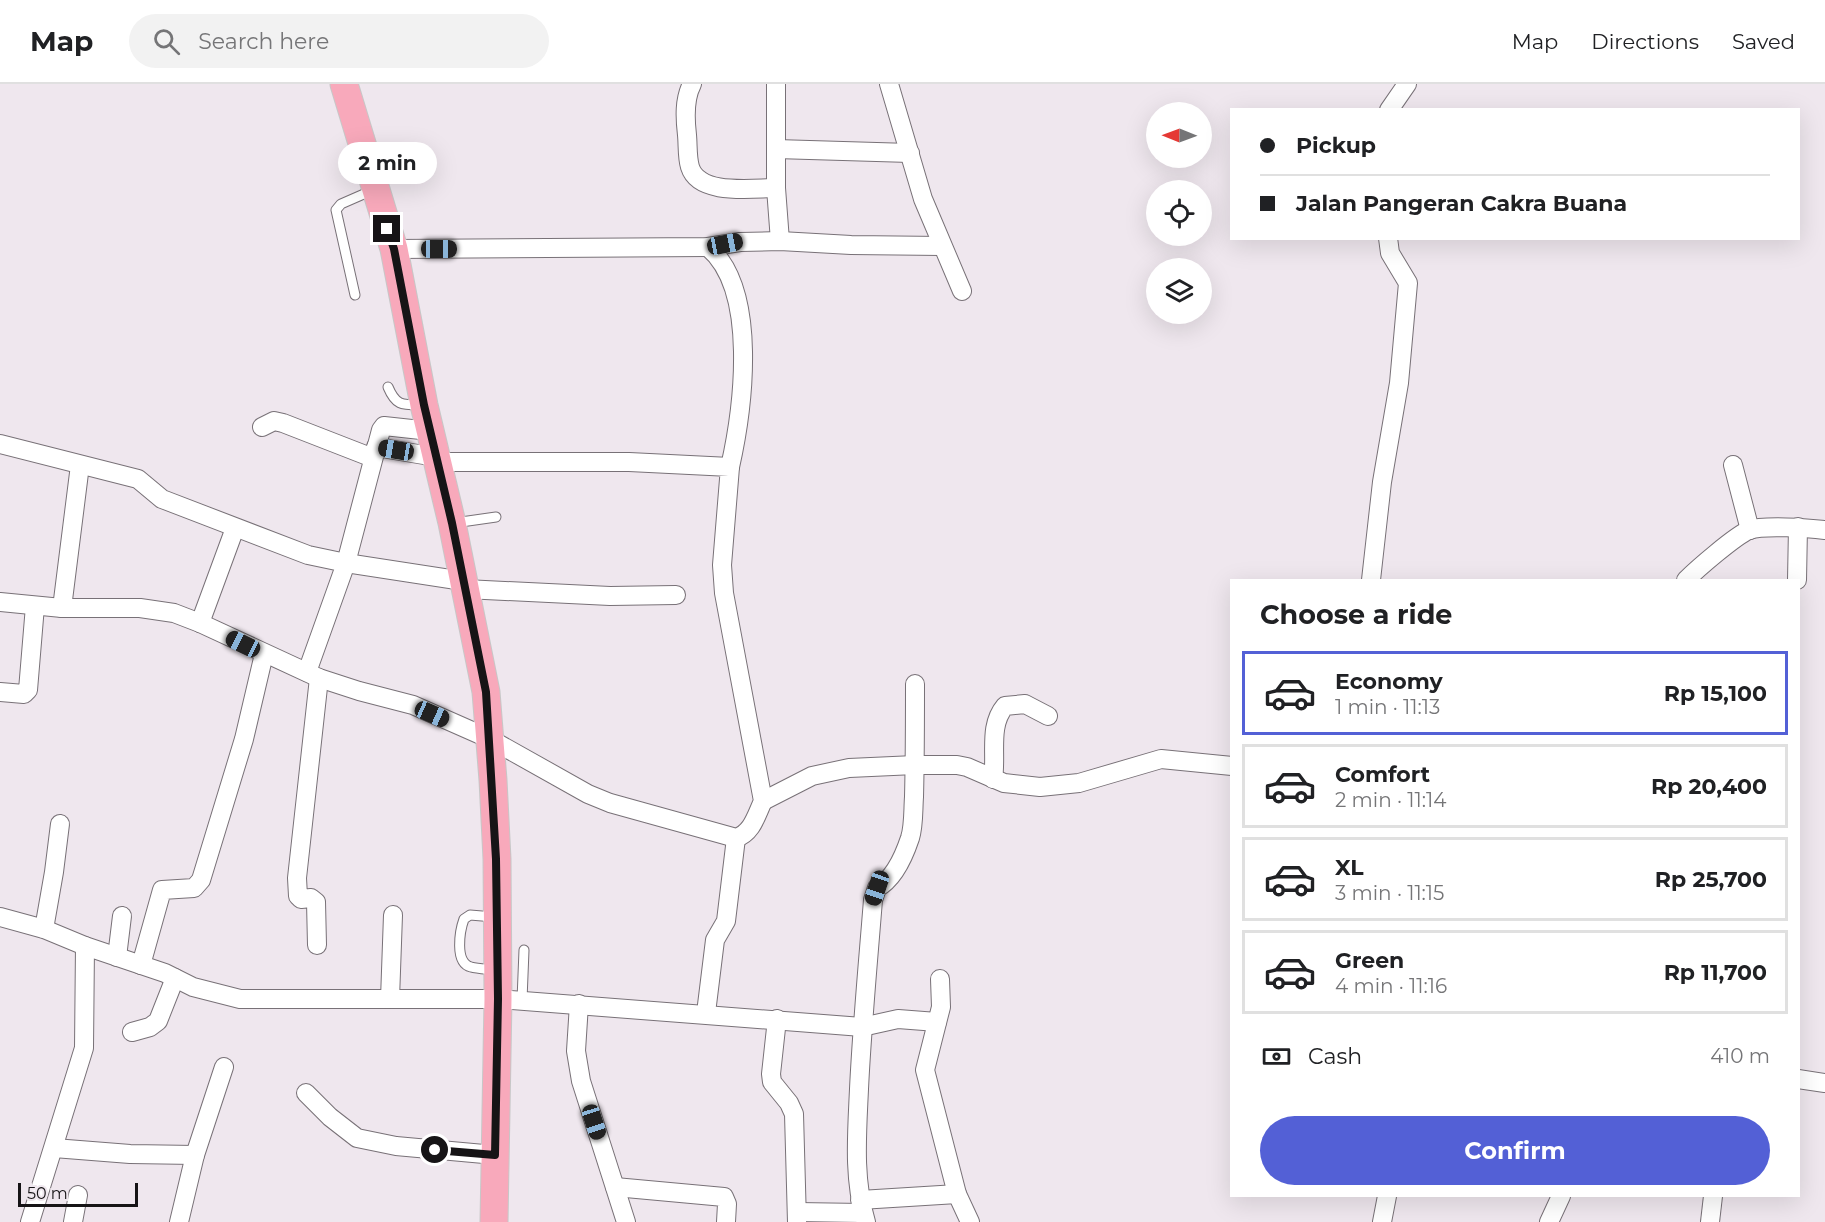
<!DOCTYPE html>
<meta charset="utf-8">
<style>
body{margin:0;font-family:Montserrat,sans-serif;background:#f2f2f2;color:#202124;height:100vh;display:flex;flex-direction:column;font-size:22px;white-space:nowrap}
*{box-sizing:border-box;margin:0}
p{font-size:20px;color:#757577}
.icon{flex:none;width:33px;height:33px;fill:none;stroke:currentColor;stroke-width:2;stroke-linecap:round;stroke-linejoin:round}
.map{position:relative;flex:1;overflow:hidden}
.panel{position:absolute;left:1230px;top:495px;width:570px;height:618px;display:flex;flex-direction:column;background:#fff;border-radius:0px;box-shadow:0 6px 24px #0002}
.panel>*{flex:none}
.banner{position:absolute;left:1230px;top:24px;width:570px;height:132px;border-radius:0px;box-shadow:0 6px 24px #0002;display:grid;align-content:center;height:132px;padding:0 30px;background:#fff}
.needle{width:39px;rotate:271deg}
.tools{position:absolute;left:1146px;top:18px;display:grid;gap:12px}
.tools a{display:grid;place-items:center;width:66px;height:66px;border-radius:50%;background:#fff;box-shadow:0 6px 24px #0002;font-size:30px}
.scale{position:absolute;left:18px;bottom:15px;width:120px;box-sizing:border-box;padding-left:6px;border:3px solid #161416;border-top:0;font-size:16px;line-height:21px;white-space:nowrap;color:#161416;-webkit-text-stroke:4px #efe7ee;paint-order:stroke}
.end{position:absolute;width:27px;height:27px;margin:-14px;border:8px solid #161416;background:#fff;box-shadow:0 0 0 3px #fff}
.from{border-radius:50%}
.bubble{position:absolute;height:42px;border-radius:21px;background:#fff;box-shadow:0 6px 24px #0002;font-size:20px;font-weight:700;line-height:42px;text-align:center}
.car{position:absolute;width:18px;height:36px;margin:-18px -9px;border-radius:8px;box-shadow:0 0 4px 2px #0007;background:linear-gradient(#222 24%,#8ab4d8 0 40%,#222 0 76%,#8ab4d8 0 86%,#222 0)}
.banner b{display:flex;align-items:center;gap:21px;height:57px;font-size:22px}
.banner b+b{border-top:2px solid #e0e0e0}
.banner i{width:15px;height:15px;background:#202124}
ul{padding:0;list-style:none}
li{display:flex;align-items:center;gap:18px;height:84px;margin:0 12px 9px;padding:0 18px;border:3px solid #e0e0e0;border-radius:0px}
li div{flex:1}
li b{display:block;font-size:22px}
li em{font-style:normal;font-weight:700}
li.current{border-color:#5360d6}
li>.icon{width:54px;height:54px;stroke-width:1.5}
h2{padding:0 30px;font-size:27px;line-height:72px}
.pay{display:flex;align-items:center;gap:15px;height:66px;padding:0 30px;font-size:22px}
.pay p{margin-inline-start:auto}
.cta{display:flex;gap:12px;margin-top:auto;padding:12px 30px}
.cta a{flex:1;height:69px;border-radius:36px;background:#5360d6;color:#fff;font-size:24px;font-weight:700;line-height:69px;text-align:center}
header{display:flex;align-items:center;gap:36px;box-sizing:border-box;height:84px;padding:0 30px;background:#fff;border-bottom:2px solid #e0e0e0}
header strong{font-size:28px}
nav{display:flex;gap:33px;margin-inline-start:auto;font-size:21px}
.search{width:420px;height:54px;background:#f2f2f2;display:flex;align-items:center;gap:15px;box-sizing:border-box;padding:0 21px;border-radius:33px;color:#757577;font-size:22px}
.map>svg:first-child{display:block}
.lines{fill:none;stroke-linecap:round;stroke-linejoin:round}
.lane-casing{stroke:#787177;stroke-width:11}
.street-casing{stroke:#787177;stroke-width:20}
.primary-casing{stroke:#c7c7c7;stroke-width:29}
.lane{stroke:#fff;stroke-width:9}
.street{stroke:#fff;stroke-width:18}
.primary{stroke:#f8a9bb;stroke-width:27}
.route{stroke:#161416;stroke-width:8}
</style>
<header>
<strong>Map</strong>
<div class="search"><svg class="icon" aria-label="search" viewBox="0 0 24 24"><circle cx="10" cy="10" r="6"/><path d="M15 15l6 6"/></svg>Search here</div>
<nav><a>Map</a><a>Directions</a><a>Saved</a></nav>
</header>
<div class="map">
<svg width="1825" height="1138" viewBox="0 0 1825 1138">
<rect width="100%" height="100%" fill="#efe7ee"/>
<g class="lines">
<g class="lane-casing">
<g id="lane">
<path d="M 355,211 L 336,126 L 341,120 L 373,106"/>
<path d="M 388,303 C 396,322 402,321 422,321"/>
<path d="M 454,439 L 496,433"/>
<path d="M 494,833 L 470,831 L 464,835 C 460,846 454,879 471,883 C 478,885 487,885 495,886"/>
<path d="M 522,916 L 524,866"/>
</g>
</g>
<g class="street-casing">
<g id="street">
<path d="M 692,0 C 684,15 685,34 687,51 C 688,61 687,73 690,83 C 699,112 752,104 776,104"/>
<path d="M 776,0 L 776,104 L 780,157"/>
<path d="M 889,0 L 923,115 L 962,207"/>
<path d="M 1389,26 L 1407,0"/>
<path d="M 776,65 L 910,69"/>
<path d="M 708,163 C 759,206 743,325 730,383"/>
<path d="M 394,165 L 708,163 L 740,158 L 780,157 L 851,161 L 942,162"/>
<path d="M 262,343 L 274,337 L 283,339 L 373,374"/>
<path d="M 0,360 L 138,395 L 162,415 L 308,471 L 346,479 L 463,497"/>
<path d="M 376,363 L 436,373"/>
<path d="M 1733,381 L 1750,446"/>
<path d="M 1371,496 L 1382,398 L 1399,299 L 1408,199 L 1390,169 L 1388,154"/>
<path d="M 1686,496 C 1697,485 1735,452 1749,446 C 1763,441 1809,444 1825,446"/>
<path d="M 1797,496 L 1798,443"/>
<path d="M 465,505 L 610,512 L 676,511"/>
<path d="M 0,518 L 62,524 L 140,524 L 174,529 L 200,539 L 319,594 L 359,607 L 413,621 L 490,655 L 588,710 L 610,719 L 736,754 C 752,749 756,732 763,717 L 724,509 L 722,481 L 730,383 L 629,378 L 437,378"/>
<path d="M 62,524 L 80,381"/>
<path d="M 200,539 L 235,444"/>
<path d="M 307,588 L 346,479 L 381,346 L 384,342 L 430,347"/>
<path d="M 0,608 L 24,610 L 28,606 L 35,522"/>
<path d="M 993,695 C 997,671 988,642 1005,622 L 1025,620 L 1048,632"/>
<path d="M 763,717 L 812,692 L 849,684 L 915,681 L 957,681 L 967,683 L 1004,699 L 1040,703 L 1079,699 L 1161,675 L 1232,682"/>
<path d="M 0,833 L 44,845 L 85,862 L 165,889 L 193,903 L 240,915 L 498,915 L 862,943 L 898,935 L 937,938"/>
<path d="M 44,845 L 54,788 L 60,740"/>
<path d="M 317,861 L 316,818 L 311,814 L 301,815 L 298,812 L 297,794 L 319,594"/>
<path d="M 117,873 L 122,832"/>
<path d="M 141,881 L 162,806 L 194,804 L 201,796 L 244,655 L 264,570"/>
<path d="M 940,895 L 941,923 L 925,986 L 957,1110 L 970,1138"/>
<path d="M 390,915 L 393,831"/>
<path d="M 579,920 L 576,967 L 581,997 L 626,1138"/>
<path d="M 706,929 L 715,856 L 726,837 L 736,754"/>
<path d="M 777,935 L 771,990 L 772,998 L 789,1019 L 794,1030 L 797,1138"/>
<path d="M 132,948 L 150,943 L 158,937 L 175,894"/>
<path d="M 1798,995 L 1825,999"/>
<path d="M 306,1009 L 330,1033 L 357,1054 L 396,1062 L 495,1071"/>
<path d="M 54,1064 L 130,1070 L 195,1071"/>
<path d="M 615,1103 L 724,1113 L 727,1120 L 726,1138"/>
<path d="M 860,1116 L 957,1110"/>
<path d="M 797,1128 L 863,1129"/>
<path d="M 30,1138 L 84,964 L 85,862"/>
<path d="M 73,1138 L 78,1111"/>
<path d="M 179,1138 L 195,1071 L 224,983"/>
<path d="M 866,1138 C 853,1094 857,1050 859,1005 C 862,942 868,879 873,816 L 877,804 C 894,795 904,772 910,754 C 914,741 913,726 914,713 C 915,675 915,638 915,600"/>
<path d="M 1382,1138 L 1387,1112"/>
<path d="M 1549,1138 L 1561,1112"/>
<path d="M 1710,1138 L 1713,1112"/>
</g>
</g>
<g class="primary-casing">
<path id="primary" d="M 344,0 L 394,165 L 424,321 L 452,439 L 486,608 L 493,696 L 497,775 L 498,915 L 494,1138"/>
</g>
<use href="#lane" class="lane"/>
<use href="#street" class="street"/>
<use href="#primary" class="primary"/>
</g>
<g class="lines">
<path class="route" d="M 387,145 L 394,165 L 424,321 L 452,439 L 486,608 L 496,775 L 498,915 L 495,1071 L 435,1066"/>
</g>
</svg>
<div class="tools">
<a><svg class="needle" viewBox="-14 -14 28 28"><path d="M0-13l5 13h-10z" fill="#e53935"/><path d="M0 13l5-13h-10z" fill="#757577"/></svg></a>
<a><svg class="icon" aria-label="locate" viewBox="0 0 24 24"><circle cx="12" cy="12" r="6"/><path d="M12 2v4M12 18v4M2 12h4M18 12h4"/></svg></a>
<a><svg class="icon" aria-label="layers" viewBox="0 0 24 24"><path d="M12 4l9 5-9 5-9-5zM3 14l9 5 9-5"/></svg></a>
</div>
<div class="scale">50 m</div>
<i class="end from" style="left:435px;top:1066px"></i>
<i class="end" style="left:387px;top:145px"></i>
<div class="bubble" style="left:338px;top:58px;width:99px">2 min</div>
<i class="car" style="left:725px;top:160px;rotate:79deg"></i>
<i class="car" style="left:439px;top:165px;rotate:90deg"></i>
<i class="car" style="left:396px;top:366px;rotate:279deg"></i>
<i class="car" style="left:243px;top:560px;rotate:296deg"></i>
<i class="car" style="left:432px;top:630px;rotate:114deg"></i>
<i class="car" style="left:877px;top:804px;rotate:199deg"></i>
<i class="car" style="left:594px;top:1038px;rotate:162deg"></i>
<div class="banner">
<b><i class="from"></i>Pickup</b>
<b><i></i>Jalan Pangeran Cakra Buana</b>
</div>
<section class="panel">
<h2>Choose a ride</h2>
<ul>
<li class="current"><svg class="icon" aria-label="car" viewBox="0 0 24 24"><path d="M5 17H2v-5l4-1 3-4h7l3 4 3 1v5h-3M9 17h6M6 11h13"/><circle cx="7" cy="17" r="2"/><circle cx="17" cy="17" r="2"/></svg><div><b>Economy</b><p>1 min · 11:13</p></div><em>Rp 15,100</em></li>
<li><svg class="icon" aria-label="car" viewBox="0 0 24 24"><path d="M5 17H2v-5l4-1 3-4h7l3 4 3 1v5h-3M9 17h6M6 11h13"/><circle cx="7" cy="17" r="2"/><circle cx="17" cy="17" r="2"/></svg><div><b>Comfort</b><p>2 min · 11:14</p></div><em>Rp 20,400</em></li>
<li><svg class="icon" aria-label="car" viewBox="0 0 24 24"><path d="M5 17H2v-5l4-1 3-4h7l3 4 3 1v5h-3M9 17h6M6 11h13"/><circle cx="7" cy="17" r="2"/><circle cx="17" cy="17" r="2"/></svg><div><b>XL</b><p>3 min · 11:15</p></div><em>Rp 25,700</em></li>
<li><svg class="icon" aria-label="car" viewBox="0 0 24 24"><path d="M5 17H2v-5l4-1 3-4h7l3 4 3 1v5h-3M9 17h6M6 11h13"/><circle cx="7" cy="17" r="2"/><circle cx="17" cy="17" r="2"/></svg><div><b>Green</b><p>4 min · 11:16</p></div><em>Rp 11,700</em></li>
</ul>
<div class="pay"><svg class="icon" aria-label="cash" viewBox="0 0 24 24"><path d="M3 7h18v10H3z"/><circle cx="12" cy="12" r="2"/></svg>Cash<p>410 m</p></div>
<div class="cta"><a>Confirm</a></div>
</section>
</div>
